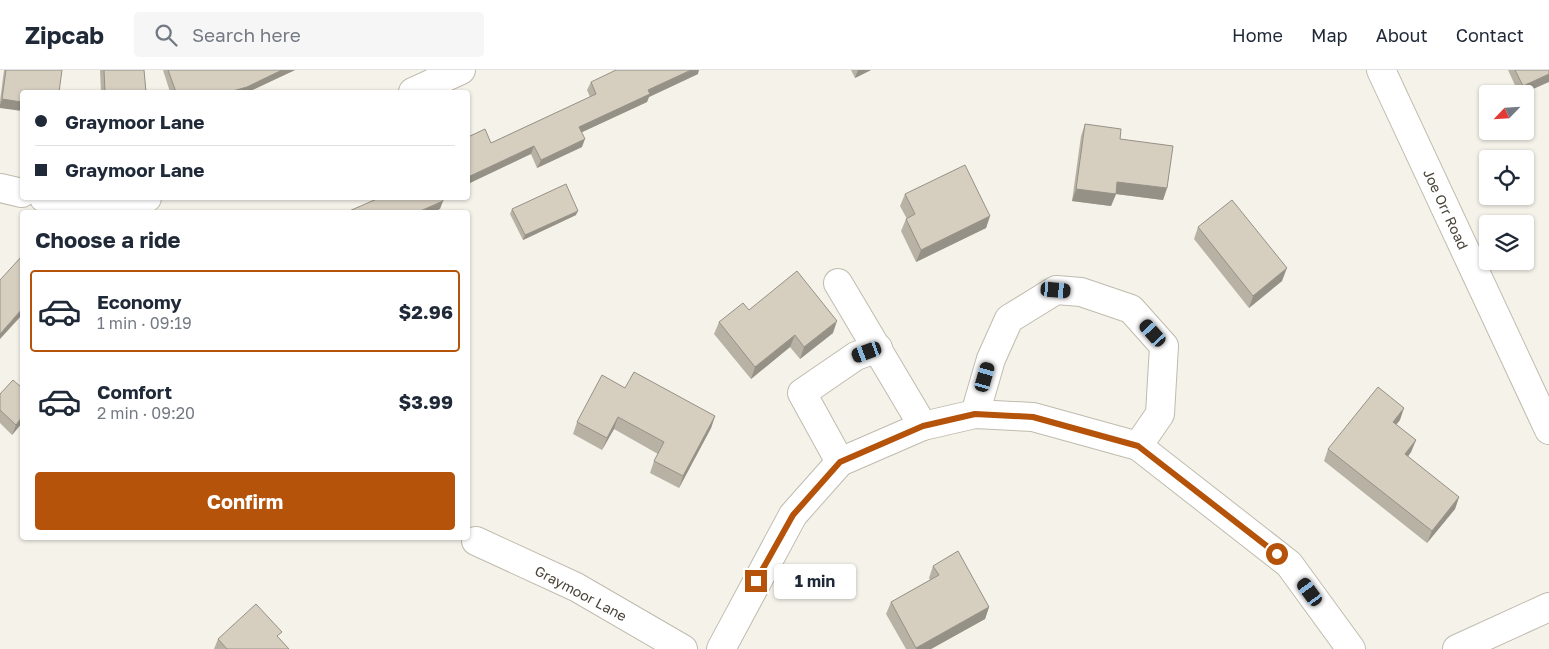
<!DOCTYPE html>
<meta charset="utf-8">
<style>
body{margin:0;font-family:"Golos Text",sans-serif;background:#f6f6f7;color:#1f2937;height:100vh;display:flex;flex-direction:column;font-size:19px;white-space:nowrap}
*{box-sizing:border-box;margin:0}
p{font-size:16px;color:#747a83}
.icon{flex:none;width:28px;height:28px;fill:none;stroke:currentColor;stroke-width:2;stroke-linecap:round;stroke-linejoin:round}
.map{position:relative;flex:1;overflow:hidden}
.drawer{position:absolute;left:20px;top:140px;width:450px;height:330px;display:flex;flex-direction:column;background:#fff;border-radius:5px;box-shadow:0 1px 4px #0004}
.drawer>*{flex:none}
.hud{position:absolute;left:20px;top:20px;width:450px;height:110px;border-radius:5px;box-shadow:0 1px 4px #0004;display:grid;align-content:center;height:110px;padding:0 15px;background:#fff}
.needle{width:32px;rotate:245deg}
.tools{position:absolute;left:1479px;top:15px;display:grid;gap:10px}
.tools a{display:grid;place-items:center;width:55px;height:55px;border-radius:5px;background:#fff;box-shadow:0 1px 4px #0004;font-size:25px}
.end{position:absolute;width:22px;height:22px;margin:-11px;border:6px solid #b45309;background:#fff;box-shadow:0 0 0 2px #fff}
.from{border-radius:50%}
.bubble{position:absolute;height:35px;border-radius:5px;background:#fff;box-shadow:0 1px 4px #0004;font-size:16px;font-weight:700;line-height:35px;text-align:center}
.car{position:absolute;width:15px;height:30px;margin:-15px -8px;border-radius:6px;box-shadow:0 0 4px 1px #0007;background:linear-gradient(#222 24%,#8ab4d8 0 40%,#222 0 76%,#8ab4d8 0 86%,#222 0)}
.hud b{display:flex;align-items:center;gap:18px;height:48px;font-size:19px}
.hud b+b{border-top:1px solid #e0e1e3}
.hud i{width:12px;height:12px;background:#1f2937}
ul{padding:0;list-style:none}
li{display:flex;align-items:center;gap:15px;height:82px;margin:0 10px 8px;padding:0 5px;border:2px solid transparent;border-radius:5px}
li div{flex:1}
li b{display:block;font-size:19px}
li em{font-style:normal;font-weight:700}
li.selected{border-color:#b45309}
li>.icon{width:45px;height:45px;stroke-width:1.5}
h2{padding:0 15px;font-size:22px;line-height:60px}
.button{display:flex;gap:10px;margin-top:auto;padding:10px 15px}
.button a{flex:1;height:58px;border-radius:5px;background:#b45309;color:#fff;font-size:20px;font-weight:700;line-height:58px;text-align:center}
header{display:flex;align-items:center;gap:30px;box-sizing:border-box;height:70px;padding:0 25px;background:#fff;border-bottom:1px solid #e0e1e3}
header strong{font-size:24px}
nav{display:flex;gap:28px;margin-inline-start:auto;font-size:18px}
.search{width:350px;height:45px;background:#f6f6f7;display:flex;align-items:center;gap:12px;box-sizing:border-box;padding:0 18px;border-radius:5px;color:#747a83;font-size:19px}
.map>svg:first-child{display:block}
.lines{fill:none;stroke-linecap:round;stroke-linejoin:round}
.minor-casing{stroke:#c0bbad;stroke-width:30}
.minor{stroke:#fff;stroke-width:28}
.wall{fill:#b8b2a5}
.shaded-wall{fill:#969186}
.building{fill:#d6cfc0;stroke:#969186}
.route{stroke:#b45309;stroke-width:6}
.labels{text-anchor:middle;dominant-baseline:central;stroke-width:4;stroke-linejoin:round;paint-order:stroke}
.street-label{font-size:14px;fill:#494338;stroke:#fff}
</style>
<header>
<strong>Zipcab</strong>
<div class="search"><svg class="icon" aria-label="search" viewBox="0 0 24 24"><circle cx="10" cy="10" r="6"/><path d="M15 15l6 6"/></svg>Search here</div>
<nav><a>Home</a><a>Map</a><a>About</a><a>Contact</a></nav>
</header>
<div class="map">
<svg width="1549" height="579" viewBox="0 0 1549 579">
<rect width="100%" height="100%" fill="#f5f2ea"/>
<g class="lines">
<g class="minor-casing">
<g id="minor">
<path d="M 1381,0 L 1549,360"/>
<path d="M 413,22 L 461,0"/>
<path d="M 0,118 L 22,123"/>
<path d="M 44,128 L 129,130 L 147,128"/>
<path d="M 838,213 L 923,356"/>
<path d="M 975,344 L 991,289 L 1009,249 L 1056,220 L 1081,222 L 1131,239 L 1164,276 L 1160,344 L 1138,376"/>
<path d="M 840,392 L 802,323 L 856,286 L 878,278"/>
<path d="M 476,471 L 576,517 L 683,579"/>
<path d="M 721,579 L 793,445 L 840,392 L 923,356 L 975,344 L 1033,347 L 1138,376 L 1289,494 L 1351,579"/>
<path d="M 1457,579 L 1549,537"/>
</g>
</g>
<use href="#minor" class="minor"/>
</g>
<g class="wall">
<path d="M 4,0 L 62,0 L 0,38 L 0,31 Z"/>
<path d="M 100,0 L 144,0 L 146,22 L 101,22 Z"/>
<path d="M 163,0 L 295,0 L 248,22 L 170,22 Z"/>
<path d="M 851,0 L 871,0 L 855,8 Z"/>
<path d="M 1508,0 L 1549,0 L 1522,24 L 1519,24 Z"/>
<path d="M 698,4 L 649,27 L 647,32 L 582,62 L 582,77 L 537,98 L 531,84 L 491,73 L 590,27 L 587,20 L 591,12 Z"/>
<path d="M 1085,54 L 1120,69 L 1167,118 L 1163,130 L 1116,124 L 1111,136 L 1072,131 L 1081,66 Z"/>
<path d="M 905,124 L 990,146 L 986,158 L 916,192 L 901,161 L 906,149 L 907,149 L 900,136 Z"/>
<path d="M 512,139 L 576,145 L 523,170 L 510,144 Z"/>
<path d="M 1198,157 L 1282,211 L 1249,238 L 1194,169 Z"/>
<path d="M 749,240 L 833,263 L 800,289 L 790,277 L 751,309 L 714,264 L 719,252 Z"/>
<path d="M 625,318 L 715,346 L 711,358 L 679,418 L 650,403 L 654,391 L 658,384 L 614,359 L 602,380 L 573,364 L 577,352 Z"/>
<path d="M 0,324 L 22,353 L 12,365 L 0,353 Z"/>
<path d="M 1400,350 L 1396,355 L 1416,370 L 1411,382 L 1408,387 L 1459,427 L 1455,439 L 1427,473 L 1324,391 L 1328,379 Z"/>
<path d="M 933,496 L 989,537 L 985,549 L 931,579 L 906,579 L 886,544 L 891,532 L 930,510 L 929,508 Z"/>
<path d="M 279,568 L 289,579 L 214,579 L 218,569 Z"/>
</g>
<g class="shaded-wall">
<path d="M 282,0 L 295,0 L 248,22 L 229,22 Z"/>
<path d="M 691,0 L 699,0 L 698,4 L 649,27 L 647,32 L 576,65 L 579,57 L 648,20 Z"/>
<path d="M 858,0 L 871,0 L 855,8 Z"/>
<path d="M 1549,4 L 1549,12 L 1522,24 L 1520,24 L 1523,16 Z"/>
<path d="M 2,29 L 22,32 L 22,41 L 0,38 L 0,35 Z"/>
<path d="M 585,69 L 582,77 L 537,98 L 541,90 Z"/>
<path d="M 534,76 L 531,84 L 468,114 L 468,107 Z"/>
<path d="M 1117,112 L 1167,118 L 1163,130 L 1116,124 L 1111,136 L 1072,131 L 1076,119 Z"/>
<path d="M 443,131 L 440,139 L 433,142 L 418,142 Z"/>
<path d="M 578,141 L 576,145 L 523,170 L 525,165 Z"/>
<path d="M 990,146 L 986,158 L 916,192 L 921,180 Z"/>
<path d="M 1287,198 L 1282,211 L 1249,238 L 1253,226 Z"/>
<path d="M 22,239 L 22,245 L 0,269 L 0,264 Z"/>
<path d="M 837,251 L 833,263 L 800,289 L 804,277 Z"/>
<path d="M 795,265 L 790,277 L 751,309 L 755,297 Z"/>
<path d="M 1404,338 L 1400,350 L 1388,364 L 1393,352 Z"/>
<path d="M 715,346 L 711,358 L 679,418 L 683,406 Z"/>
<path d="M 22,347 L 22,353 L 12,365 L 16,355 Z"/>
<path d="M 618,347 L 614,359 L 602,380 L 607,368 Z"/>
<path d="M 1416,370 L 1411,382 L 1400,396 L 1405,384 Z"/>
<path d="M 1459,427 L 1455,439 L 1427,473 L 1432,461 Z"/>
<path d="M 989,537 L 985,549 L 931,579 L 916,579 L 916,578 Z"/>
</g>
<g class="building">
<path d="M 6,0 L 62,0 L 59,22 L 22,22 L 22,32 L 2,29 Z"/>
<path d="M 104,0 L 144,0 L 146,22 L 105,22 Z"/>
<path d="M 168,0 L 282,0 L 247,17 L 229,22 L 176,22 Z"/>
<path d="M 616,0 L 691,0 L 648,20 L 650,24 L 579,57 L 585,69 L 541,90 L 534,76 L 468,107 L 468,67 L 485,59 L 491,73 L 596,24 L 591,12 Z"/>
<path d="M 1515,0 L 1549,0 L 1549,4 L 1523,16 Z"/>
<path d="M 1085,54 L 1121,59 L 1120,69 L 1173,76 L 1167,118 L 1117,112 L 1116,124 L 1076,119 Z"/>
<path d="M 965,95 L 990,146 L 921,180 L 906,149 L 915,144 L 905,124 Z"/>
<path d="M 566,114 L 578,141 L 525,165 L 512,139 Z"/>
<path d="M 379,128 L 442,128 L 443,131 L 418,142 L 347,142 Z"/>
<path d="M 1232,130 L 1287,198 L 1253,226 L 1198,157 Z"/>
<path d="M 22,186 L 22,239 L 0,264 L 0,210 Z"/>
<path d="M 797,201 L 837,251 L 804,277 L 795,265 L 755,297 L 719,252 L 743,233 L 749,240 Z"/>
<path d="M 634,302 L 715,346 L 683,406 L 654,391 L 664,372 L 618,347 L 607,368 L 577,352 L 602,305 L 625,318 Z"/>
<path d="M 13,310 L 22,318 L 22,347 L 16,355 L 0,340 L 0,324 Z"/>
<path d="M 1378,317 L 1404,338 L 1393,352 L 1416,370 L 1405,384 L 1459,427 L 1432,461 L 1328,379 Z"/>
<path d="M 958,481 L 989,537 L 916,578 L 891,532 L 939,505 L 933,496 Z"/>
<path d="M 256,534 L 282,562 L 277,566 L 289,579 L 227,579 L 218,569 Z"/>
</g>
<g class="lines">
<path class="route" d="M 756,511 L 793,445 L 840,392 L 923,356 L 975,344 L 1033,347 L 1138,376 L 1277,484"/>
</g>
<g class="labels">
<g class="street-label">
<text transform="translate(1446 139) rotate(65)">Joe Orr Road</text>
<text transform="translate(581 523) rotate(28)">Graymoor Lane</text>
</g>
</g>
</svg>
<div class="tools">
<a><svg class="needle" viewBox="-14 -14 28 28"><path d="M0-13l5 13h-10z" fill="#e53935"/><path d="M0 13l5-13h-10z" fill="#747a83"/></svg></a>
<a><svg class="icon" aria-label="locate" viewBox="0 0 24 24"><circle cx="12" cy="12" r="6"/><path d="M12 2v4M12 18v4M2 12h4M18 12h4"/></svg></a>
<a><svg class="icon" aria-label="layers" viewBox="0 0 24 24"><path d="M12 4l9 5-9 5-9-5zM3 14l9 5 9-5"/></svg></a>
</div>
<i class="end from" style="left:1277px;top:484px"></i>
<i class="end" style="left:756px;top:511px"></i>
<div class="bubble" style="left:774px;top:494px;width:82px">1 min</div>
<i class="car" style="left:1056px;top:220px;rotate:95deg"></i>
<i class="car" style="left:1153px;top:263px;rotate:318deg"></i>
<i class="car" style="left:867px;top:282px;rotate:250deg"></i>
<i class="car" style="left:985px;top:307px;rotate:16deg"></i>
<i class="car" style="left:1310px;top:522px;rotate:324deg"></i>
<div class="hud">
<b><i class="from"></i>Graymoor Lane</b>
<b><i></i>Graymoor Lane</b>
</div>
<section class="drawer">
<h2>Choose a ride</h2>
<ul>
<li class="selected"><svg class="icon" aria-label="car" viewBox="0 0 24 24"><path d="M5 17H2v-5l4-1 3-4h7l3 4 3 1v5h-3M9 17h6M6 11h13"/><circle cx="7" cy="17" r="2"/><circle cx="17" cy="17" r="2"/></svg><div><b>Economy</b><p>1 min · 09:19</p></div><em>$2.96</em></li>
<li><svg class="icon" aria-label="car" viewBox="0 0 24 24"><path d="M5 17H2v-5l4-1 3-4h7l3 4 3 1v5h-3M9 17h6M6 11h13"/><circle cx="7" cy="17" r="2"/><circle cx="17" cy="17" r="2"/></svg><div><b>Comfort</b><p>2 min · 09:20</p></div><em>$3.99</em></li>
</ul>
<div class="button"><a>Confirm</a></div>
</section>
</div>
